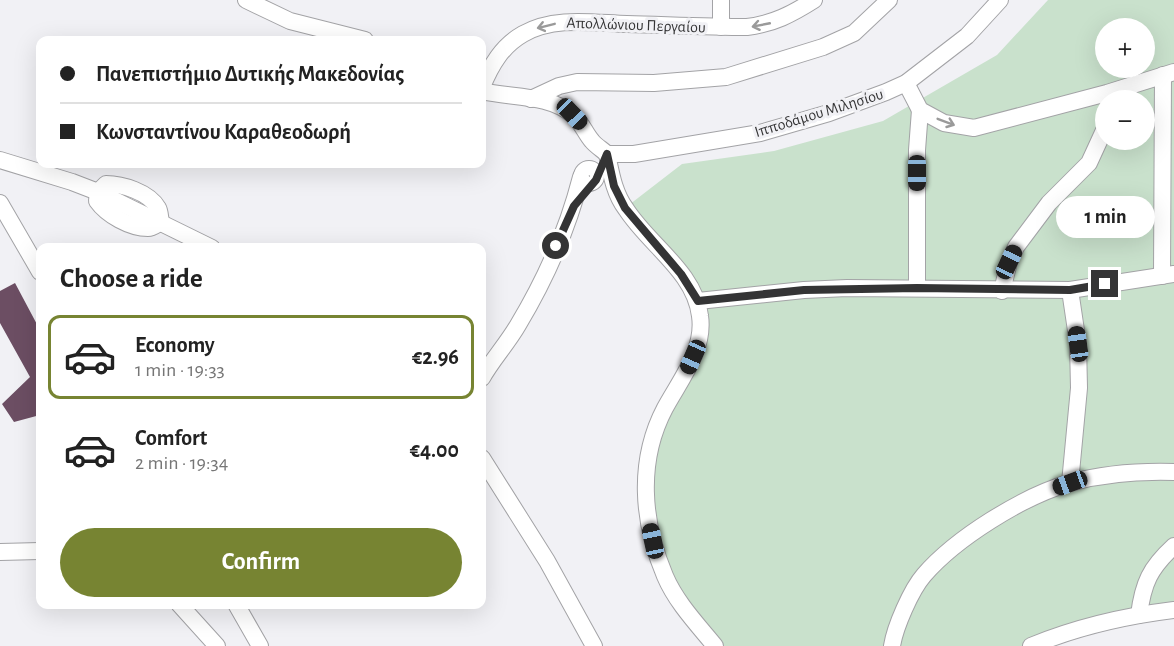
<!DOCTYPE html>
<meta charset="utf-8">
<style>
body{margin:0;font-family:"Alegreya Sans",sans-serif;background:#f6f6f6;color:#222;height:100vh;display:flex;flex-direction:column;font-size:22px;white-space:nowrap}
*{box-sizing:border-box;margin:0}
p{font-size:20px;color:#767676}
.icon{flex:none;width:33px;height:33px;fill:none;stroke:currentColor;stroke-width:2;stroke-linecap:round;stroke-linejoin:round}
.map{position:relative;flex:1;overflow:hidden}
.sheet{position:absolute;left:36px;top:243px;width:450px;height:366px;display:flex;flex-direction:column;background:#fff;border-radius:12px;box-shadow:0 6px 24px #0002}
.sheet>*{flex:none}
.banner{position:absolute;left:36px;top:36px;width:450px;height:132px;border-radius:12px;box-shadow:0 6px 24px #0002;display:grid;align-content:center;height:132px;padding:0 24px;background:#fff}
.buttons{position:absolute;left:1095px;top:18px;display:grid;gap:12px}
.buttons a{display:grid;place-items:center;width:60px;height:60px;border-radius:50%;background:#fff;box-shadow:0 6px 24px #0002;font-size:30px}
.end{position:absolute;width:27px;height:27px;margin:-14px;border:8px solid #343435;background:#fff;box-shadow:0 0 0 3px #fff}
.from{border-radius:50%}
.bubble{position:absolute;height:42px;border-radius:21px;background:#fff;box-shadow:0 6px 24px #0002;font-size:20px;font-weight:700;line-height:42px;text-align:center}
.car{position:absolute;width:18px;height:36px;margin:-18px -9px;border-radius:8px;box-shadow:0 0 4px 2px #0007;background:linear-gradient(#222 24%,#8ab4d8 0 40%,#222 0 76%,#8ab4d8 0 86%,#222 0)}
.banner b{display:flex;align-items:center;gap:21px;height:57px;font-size:22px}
.banner b+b{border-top:2px solid #e0e0e0}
.banner i{width:15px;height:15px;background:#222}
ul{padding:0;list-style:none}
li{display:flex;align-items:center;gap:18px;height:84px;margin:0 12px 9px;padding:0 12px;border:3px solid transparent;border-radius:12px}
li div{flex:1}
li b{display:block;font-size:22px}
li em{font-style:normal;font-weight:700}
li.selected{border-color:#778432}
li>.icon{width:54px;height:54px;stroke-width:1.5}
h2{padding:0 24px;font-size:27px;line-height:72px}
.button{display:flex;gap:12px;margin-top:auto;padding:12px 24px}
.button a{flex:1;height:69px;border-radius:36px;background:#778432;color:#fff;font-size:24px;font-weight:700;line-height:69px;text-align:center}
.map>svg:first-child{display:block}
.green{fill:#c9e1cc;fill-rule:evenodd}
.building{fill:#6c4e63}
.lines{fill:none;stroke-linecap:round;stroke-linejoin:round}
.minor-casing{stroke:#a3a3a6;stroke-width:18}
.minor{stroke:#fff;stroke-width:16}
.oneway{stroke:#9a9a9a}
.route{stroke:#343435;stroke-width:8}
.labels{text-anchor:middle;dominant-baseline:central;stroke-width:6;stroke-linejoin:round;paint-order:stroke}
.street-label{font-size:16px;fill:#343435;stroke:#f1f1f5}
</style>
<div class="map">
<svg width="1174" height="646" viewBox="0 0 1174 646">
<rect width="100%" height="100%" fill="#f1f1f5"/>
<path class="green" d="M 1048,0 L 1174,0 L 1174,610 L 1031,646 L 715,646 L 665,576 L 645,478 L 684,377 L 698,301 L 625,208 L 682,164 L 774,151 L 883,121 L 997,55 ZM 1106,28 L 1144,28 L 1144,68 L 1106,68 ZM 1106,100 L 1144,100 L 1144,140 L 1106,140 Z"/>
<path class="building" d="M 15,283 L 40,330 L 40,415 L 14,422 L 2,404 L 30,377 L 0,323 L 0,291 Z"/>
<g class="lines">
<g class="minor-casing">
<g id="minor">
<path d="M 246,0 L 290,21 L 365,40"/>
<path d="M 721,0 L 721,27"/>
<path d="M 906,83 L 920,110 L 944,123 L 974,128 L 1107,93 L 1174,72"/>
<path d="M 482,87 C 491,65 502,46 523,34 C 554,16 594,23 627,24 C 667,25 707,27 747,27 C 773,24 792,14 814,0"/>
<path d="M 482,91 C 510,98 549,94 573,115 C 582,123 585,133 592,141 C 596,146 603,150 607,154"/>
<path d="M 531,99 L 559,86 L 577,82 L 654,83 L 726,77 L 823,47 L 854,33 L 889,0"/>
<path d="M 607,154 C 611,173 614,193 626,209 C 649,245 695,272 700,316 C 705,350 680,380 665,408 C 637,461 642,522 665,576 C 676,602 697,624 715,646"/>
<path d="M 607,154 L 634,154 L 760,133 L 829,113 L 886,92 L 906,83 L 967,36 L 1000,0"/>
<path d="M 0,160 L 72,182 L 98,192 L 212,248"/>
<circle cx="589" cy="176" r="7"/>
<path d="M 106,184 C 122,184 149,192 158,208 C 160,211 160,218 161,222 C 157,224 153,228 148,228 C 130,228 107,215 97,201 L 98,192 Z"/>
<path d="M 0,203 L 40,272"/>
<path d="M 1162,276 L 1163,75"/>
<path d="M 917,288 L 917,150 L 920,110"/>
<path d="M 1070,290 L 1078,344 L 1079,388 L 1070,483"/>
<path d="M 1002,291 L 1009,262 L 1016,247 L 1049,203 L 1089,163 L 1106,126"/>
<path d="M 698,301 L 804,290 L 847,288 L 1070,290 L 1174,274"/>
<path d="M 482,378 C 492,360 507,344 518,325 C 545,280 568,228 581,177"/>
<path d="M 482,458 L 547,561 L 594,646"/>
<path d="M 0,552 L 40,551"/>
<path d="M 179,604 L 217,646"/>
<path d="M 236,604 L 260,646"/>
<path d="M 1139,615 C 1143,583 1150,568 1174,546"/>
<path d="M 892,646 C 895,627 911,590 924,575 C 956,538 1022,497 1069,483 C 1102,474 1140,471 1174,472"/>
<path d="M 1031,646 C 1077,627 1125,616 1174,610"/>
</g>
</g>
<use href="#minor" class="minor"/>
</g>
<defs><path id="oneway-shaft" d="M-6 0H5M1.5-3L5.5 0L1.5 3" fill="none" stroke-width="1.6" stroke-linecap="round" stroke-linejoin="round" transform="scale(1.5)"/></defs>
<g class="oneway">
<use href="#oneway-shaft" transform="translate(761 25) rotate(169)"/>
<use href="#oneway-shaft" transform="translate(546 26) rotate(166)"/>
<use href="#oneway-shaft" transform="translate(946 122) rotate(21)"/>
</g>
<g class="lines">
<path class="route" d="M 556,246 L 574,206 L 596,180 L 607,154 L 614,186 L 625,208 L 681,274 L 698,301 L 804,290 L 917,288 L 1070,290 L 1105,284"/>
</g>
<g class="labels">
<g class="street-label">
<text transform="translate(636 25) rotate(2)">Απολλώνιου Περγαίου</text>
<text transform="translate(819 113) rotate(-17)">Ιπποδάμου Μιλησίου</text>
</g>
</g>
</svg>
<div class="buttons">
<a>+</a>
<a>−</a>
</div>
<i class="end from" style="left:556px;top:246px"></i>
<i class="end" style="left:1105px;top:284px"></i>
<div class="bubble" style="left:1056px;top:196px;width:99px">1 min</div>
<i class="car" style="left:572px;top:114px;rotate:136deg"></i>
<i class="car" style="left:917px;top:173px;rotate:180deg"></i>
<i class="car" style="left:1009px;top:262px;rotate:25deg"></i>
<i class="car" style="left:1078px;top:344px;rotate:352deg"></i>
<i class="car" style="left:693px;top:357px;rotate:204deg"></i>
<i class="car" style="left:1070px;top:483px;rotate:250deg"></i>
<i class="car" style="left:653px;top:541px;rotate:348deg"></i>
<div class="banner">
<b><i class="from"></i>Πανεπιστήμιο Δυτικής Μακεδονίας</b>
<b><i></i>Κωνσταντίνου Καραθεοδωρή</b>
</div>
<section class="sheet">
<h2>Choose a ride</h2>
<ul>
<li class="selected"><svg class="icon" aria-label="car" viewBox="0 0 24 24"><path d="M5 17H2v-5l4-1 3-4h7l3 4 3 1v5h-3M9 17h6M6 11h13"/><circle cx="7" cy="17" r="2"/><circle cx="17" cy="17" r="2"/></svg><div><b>Economy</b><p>1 min · 19:33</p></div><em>€2.96</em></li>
<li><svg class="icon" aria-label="car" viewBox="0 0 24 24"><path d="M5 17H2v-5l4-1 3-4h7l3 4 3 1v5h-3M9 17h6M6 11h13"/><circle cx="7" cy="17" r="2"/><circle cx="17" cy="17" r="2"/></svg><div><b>Comfort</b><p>2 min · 19:34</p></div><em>€4.00</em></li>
</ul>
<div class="button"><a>Confirm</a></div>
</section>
</div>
